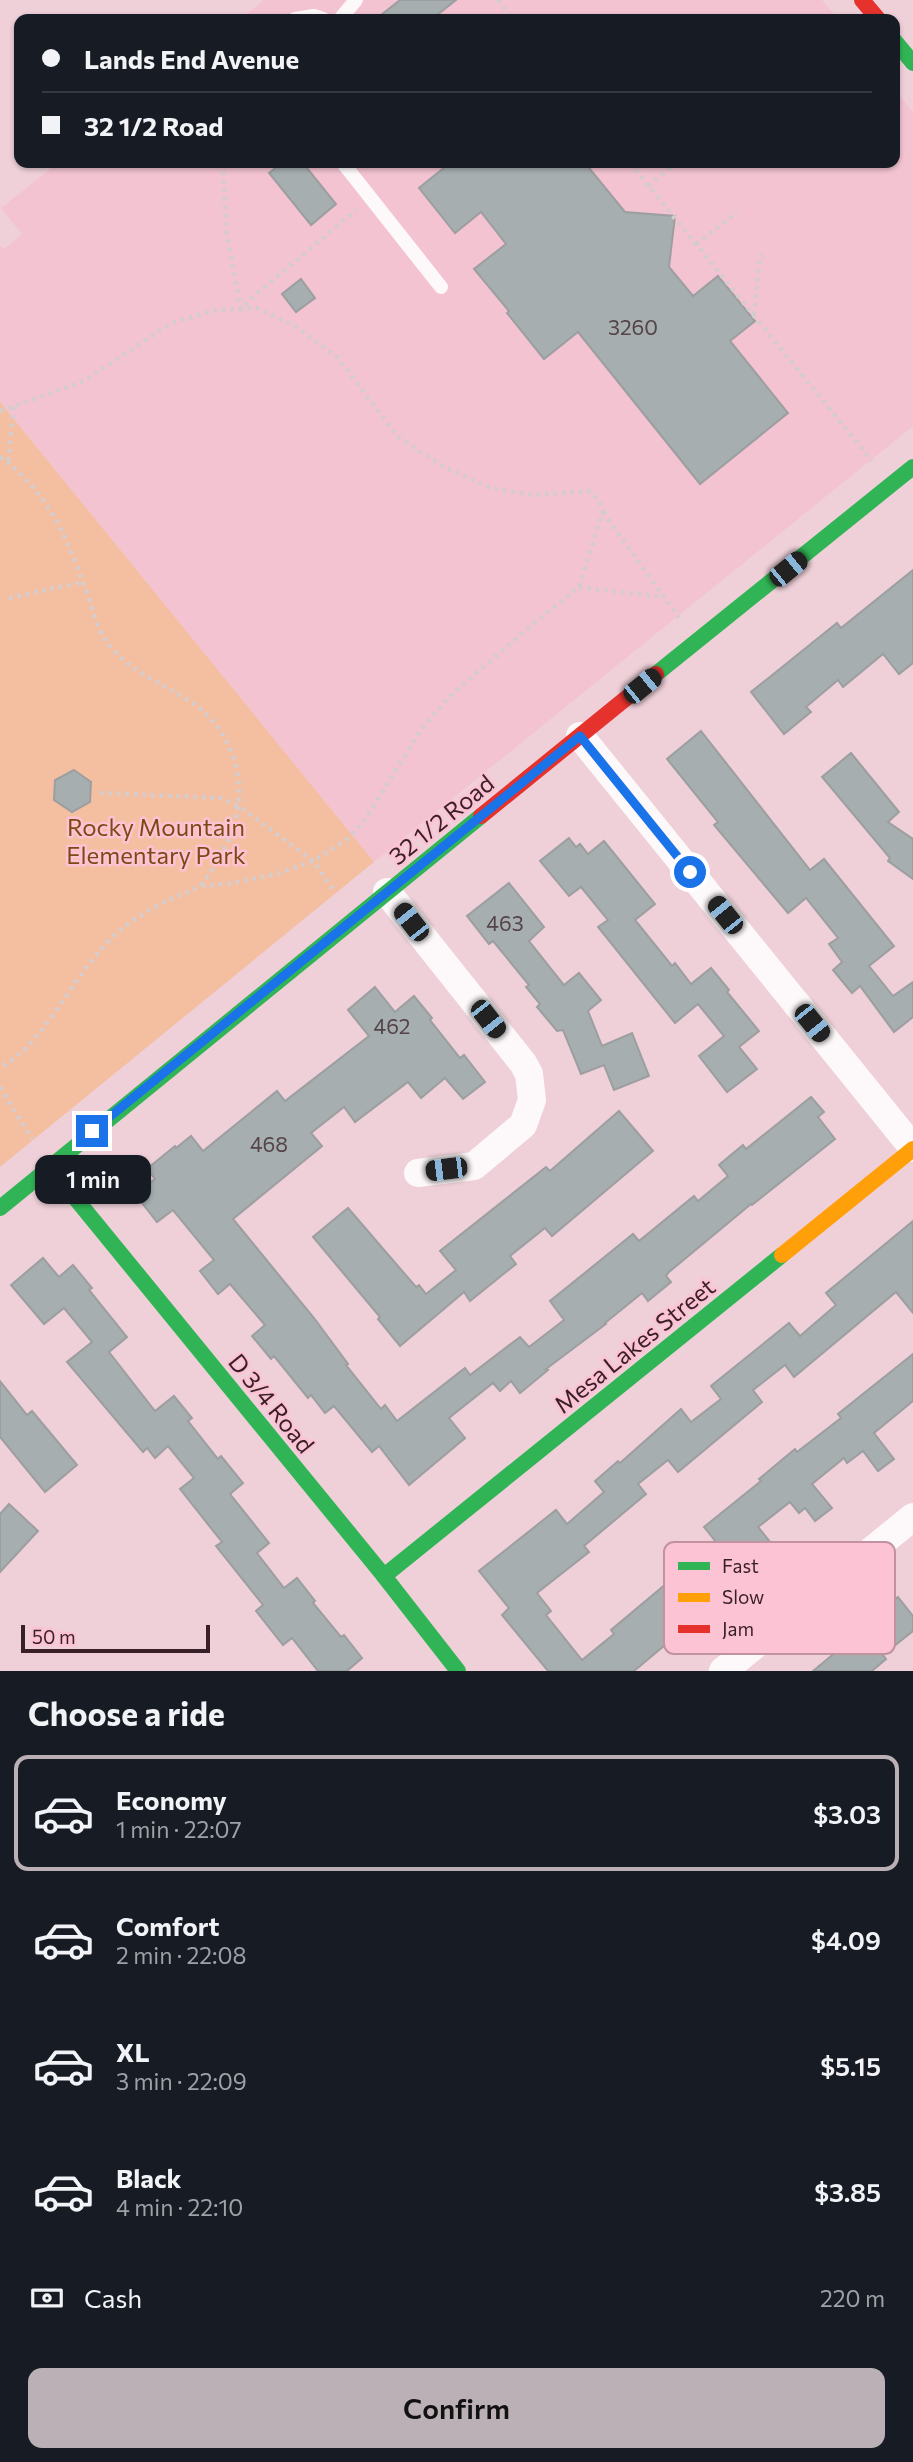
<!DOCTYPE html>
<meta charset="utf-8">
<style>
body{margin:0;font-family:Commissioner,sans-serif;background:#242831;color:#f1f3f6;height:100vh;display:flex;flex-direction:column;font-size:26px;white-space:nowrap}
*{box-sizing:border-box;margin:0}
p{font-size:23px;color:#9ea1a6}
.icon{flex:none;width:38px;height:38px;fill:none;stroke:currentColor;stroke-width:2;stroke-linecap:round;stroke-linejoin:round}
.map{position:relative;height:1671px;overflow:hidden}
.details{display:flex;flex-direction:column;background:#171b24;flex:1}
.details>*{flex:none}
.banner{position:absolute;left:14px;top:14px;width:886px;height:154px;border-radius:14px;box-shadow:0 2px 5px #0004;display:grid;align-content:center;height:154px;padding:0 28px;background:#171b24}
.scale{position:absolute;left:21px;bottom:18px;width:189px;box-sizing:border-box;padding-left:7px;border:4px solid #391f27;border-top:0;font-size:19px;line-height:24px;white-space:nowrap;color:#391f27;-webkit-text-stroke:5px #fcc3d4;paint-order:stroke}
.end{position:absolute;width:32px;height:32px;margin:-16px;border:9px solid #1a73e8;background:#fff;box-shadow:0 0 0 4px #fff}
.from{border-radius:50%}
.bubble{position:absolute;height:49px;border-radius:14px;background:#171b24;box-shadow:0 2px 5px #0004;font-size:23px;font-weight:600;line-height:49px;text-align:center}
.car{position:absolute;width:21px;height:42px;margin:-21px -10px;border-radius:9px;box-shadow:0 0 5px 2px #0007;background:linear-gradient(#222 24%,#8ab4d8 0 40%,#222 0 76%,#8ab4d8 0 86%,#222 0)}
.banner b{display:flex;align-items:center;gap:24px;height:66px;font-size:26px}
.banner b+b{border-top:2px solid #363941}
.banner i{width:18px;height:18px;background:#f1f3f6}
ul{padding:0;list-style:none}
li{display:flex;align-items:center;gap:21px;height:116px;margin:0 14px 10px;padding:0 14px;border:4px solid transparent;border-radius:14px}
li div{flex:1}
li b{display:block;font-size:26px}
li em{font-style:normal;font-weight:600}
li.selected{border-color:#bbb0b5}
li>.icon{width:63px;height:63px;stroke-width:1.5}
h2{padding:0 28px;font-size:32px;line-height:84px}
.pay{display:flex;align-items:center;gap:18px;height:77px;padding:0 28px;font-size:26px}
.pay p{margin-inline-start:auto}
.cta{display:flex;gap:14px;margin-top:auto;padding:14px 28px}
.cta a{flex:1;height:80px;border-radius:14px;background:#bbb0b5;color:#111;font-size:28px;font-weight:600;line-height:80px;text-align:center}
.map>svg:first-child{display:block}
.built{fill:#f3c3d1}
.green{fill:#f4bea1}
.building{fill:#a6aeaf;stroke:#9c9ea0;stroke-width:2}
.lines{fill:none;stroke-linecap:round;stroke-linejoin:round}
.path{stroke:#d5ccce;stroke-width:4.5;stroke-dasharray:3.5 5;stroke-linecap:butt}
.lane{stroke:#fdf8f9;stroke-width:14}
.street{stroke:#fdf8f9;stroke-width:28}
.fast{stroke:#30b455;stroke-width:16}
.slow{stroke:#ff9f0a;stroke-width:16}
.jam{stroke:#e5322d;stroke-width:16}
.route{stroke:#1a73e8;stroke-width:9}
.labels{text-anchor:middle;dominant-baseline:central;stroke-width:5;stroke-linejoin:round;paint-order:stroke}
.number-label{font-size:21px;fill:#544349}
.street-label{font-size:24px;fill:#391f27;stroke:#fcc3d4}
.park-label{font-size:24px;fill:#7e4812;stroke:#fcc3d4}
.key{fill:#fcc3d4;stroke:#c292a0;stroke-width:2}
.key-label{font-size:19px;fill:#391f27}
</style>
<div class="map">
<svg width="913" height="1671" viewBox="0 0 913 1671">
<rect width="100%" height="100%" fill="#efd0d9"/>
<g class="built">
<path d="M 264,0 L 822,0 L 838,19 L 240,19 Z"/>
<path d="M 894,89 L 913,112 L 913,426 L 374,862 L 0,402 L 0,245 L 4,249 L 22,234 L 1,208 L 58,163 L 894,163 Z"/>
</g>
<path class="green" d="M 0,402 L 374,862 L 0,1167 Z"/>
<g class="building">
<path d="M 400,0 L 456,0 L 432,19 L 376,19 Z"/>
<path d="M 282,163 L 303,163 L 336,204 L 311,225 L 269,173 Z"/>
<path d="M 450,163 L 585,163 L 625,212 L 675,216 L 669,267 L 693,296 L 718,276 L 755,321 L 730,341 L 788,413 L 700,484 L 578,332 L 544,359 L 507,313 L 509,311 L 474,269 L 506,244 L 481,212 L 455,233 L 419,188 Z"/>
<path d="M 301,279 L 315,298 L 296,312 L 282,294 Z"/>
<path d="M 913,570 L 913,663 L 899,674 L 883,654 L 843,687 L 838,680 L 806,707 L 811,712 L 784,734 L 751,692 L 837,623 L 841,628 Z"/>
<path d="M 701,731 L 810,870 L 824,859 L 894,946 L 869,966 L 893,996 L 913,982 L 913,1017 L 894,1032 L 860,986 L 852,993 L 833,970 L 842,962 L 829,944 L 838,938 L 806,898 L 788,913 L 714,825 L 718,822 L 667,759 Z"/>
<path d="M 851,753 L 899,812 L 888,822 L 913,839 L 913,879 L 888,861 L 890,858 L 822,777 Z"/>
<path d="M 74,770 L 91,782 L 90,802 L 72,812 L 54,800 L 55,780 Z"/>
<path d="M 569,838 L 576,847 L 580,844 L 588,854 L 604,841 L 655,904 L 635,920 L 672,966 L 675,963 L 691,984 L 711,968 L 729,990 L 727,992 L 759,1031 L 739,1047 L 757,1069 L 727,1092 L 699,1056 L 724,1036 L 698,1004 L 675,1023 L 598,927 L 608,920 L 581,887 L 569,896 L 540,861 Z"/>
<path d="M 509,883 L 544,927 L 529,941 L 564,985 L 579,973 L 601,1000 L 588,1011 L 602,1046 L 632,1033 L 649,1076 L 614,1090 L 604,1065 L 581,1074 L 563,1030 L 557,1031 L 537,1007 L 540,1004 L 526,987 L 529,985 L 493,941 L 489,944 L 467,916 Z"/>
<path d="M 375,987 L 395,1012 L 414,996 L 432,1018 L 430,1020 L 460,1058 L 464,1055 L 485,1082 L 463,1099 L 445,1078 L 421,1098 L 408,1082 L 355,1122 L 344,1107 L 311,1133 L 322,1146 L 233,1219 L 314,1318 L 348,1364 L 346,1365 L 381,1409 L 385,1405 L 397,1421 L 465,1368 L 470,1375 L 520,1337 L 529,1347 L 564,1320 L 550,1301 L 633,1234 L 639,1241 L 694,1196 L 698,1201 L 728,1176 L 719,1165 L 743,1145 L 746,1149 L 811,1097 L 824,1112 L 818,1117 L 835,1139 L 752,1205 L 751,1204 L 669,1272 L 666,1276 L 671,1282 L 648,1301 L 642,1293 L 605,1323 L 606,1324 L 546,1369 L 548,1370 L 520,1393 L 511,1381 L 500,1391 L 493,1383 L 449,1418 L 465,1438 L 409,1485 L 379,1446 L 372,1452 L 334,1406 L 325,1413 L 311,1395 L 308,1398 L 274,1356 L 271,1359 L 252,1336 L 265,1325 L 230,1284 L 218,1294 L 200,1271 L 214,1260 L 173,1210 L 157,1222 L 135,1194 L 155,1179 L 147,1169 L 175,1146 L 176,1148 L 191,1136 L 203,1151 L 277,1091 L 285,1101 L 369,1036 L 348,1010 Z"/>
<path d="M 619,1111 L 653,1151 L 552,1236 L 545,1228 L 510,1256 L 516,1264 L 470,1301 L 464,1292 L 400,1346 L 378,1319 L 380,1317 L 313,1237 L 348,1208 L 416,1287 L 419,1285 L 426,1294 L 456,1270 L 440,1251 L 546,1167 L 550,1171 Z"/>
<path d="M 913,1221 L 913,1313 L 896,1292 L 794,1377 L 785,1365 L 753,1390 L 762,1402 L 678,1472 L 668,1460 L 638,1484 L 646,1494 L 584,1546 L 589,1552 L 537,1593 L 551,1611 L 546,1615 L 582,1660 L 614,1634 L 611,1630 L 716,1542 L 704,1527 L 761,1481 L 759,1479 L 795,1449 L 797,1452 L 841,1418 L 838,1414 L 913,1354 L 913,1401 L 874,1433 L 894,1459 L 878,1471 L 863,1451 L 847,1463 L 844,1458 L 812,1484 L 832,1508 L 815,1521 L 805,1508 L 799,1513 L 790,1502 L 758,1527 L 779,1553 L 762,1567 L 754,1557 L 703,1598 L 714,1612 L 692,1629 L 689,1625 L 634,1671 L 548,1671 L 502,1615 L 509,1608 L 479,1571 L 556,1510 L 567,1524 L 604,1492 L 595,1481 L 618,1461 L 620,1463 L 681,1409 L 691,1422 L 721,1399 L 711,1386 L 789,1323 L 800,1336 L 836,1305 L 826,1293 Z"/>
<path d="M 43,1258 L 59,1277 L 73,1265 L 92,1288 L 89,1290 L 127,1337 L 109,1352 L 155,1411 L 174,1396 L 192,1418 L 188,1421 L 218,1459 L 221,1456 L 243,1483 L 230,1494 L 269,1543 L 257,1553 L 284,1588 L 297,1578 L 315,1601 L 313,1603 L 341,1637 L 344,1635 L 362,1658 L 347,1671 L 318,1671 L 292,1638 L 283,1645 L 256,1611 L 263,1605 L 216,1546 L 222,1542 L 180,1489 L 194,1478 L 168,1446 L 155,1458 L 147,1448 L 143,1452 L 67,1362 L 92,1342 L 64,1308 L 44,1324 L 11,1285 Z"/>
<path d="M 0,1381 L 27,1415 L 32,1411 L 77,1465 L 45,1492 L 0,1437 Z"/>
<path d="M 9,1504 L 38,1531 L 0,1572 L 0,1514 Z"/>
<path d="M 898,1597 L 913,1616 L 913,1631 L 883,1655 L 886,1659 L 872,1671 L 813,1671 L 842,1647 L 840,1644 Z"/>
</g>
<g class="lines">
<g class="path">
<path d="M 498,0 L 513,19"/>
<path d="M 223,163 L 226,230 L 241,309 L 256,294 L 356,210"/>
<path d="M 630,163 L 872,461"/>
<path d="M 648,186 L 676,163"/>
<path d="M 696,244 L 737,212"/>
<path d="M 754,315 L 760,258 L 763,255"/>
<path d="M 0,411 L 84,381 L 171,323 L 216,310 L 257,308 L 295,326 L 338,358 L 398,437 L 444,467 L 491,488 L 532,495 L 589,491 L 598,499 L 603,511 L 579,587 L 534,623 L 450,696 L 420,731 L 364,821 L 346,840 L 313,861 L 277,874 L 227,884 L 200,886"/>
<path d="M 0,457 C 11,463 19,473 28,482 C 61,517 72,554 89,598 C 93,611 97,627 104,638 C 131,681 191,688 219,729 C 249,773 243,821 216,863 C 211,870 207,880 200,885 C 192,893 177,895 167,901 C 146,911 122,926 106,944 C 76,976 56,1017 25,1049 C 18,1056 8,1062 0,1068"/>
<path d="M 8,461 L 14,407"/>
<path d="M 603,512 L 679,618"/>
<path d="M 579,587 L 663,597"/>
<path d="M 9,598 L 83,582"/>
<path d="M 100,793 L 221,798 L 240,807 L 313,861 L 336,893"/>
<path d="M 0,1087 L 32,1139"/>
</g>
<g class="lane">
<path d="M 295,19 L 314,16 L 323,19"/>
<path d="M 340,19 L 356,0"/>
<path d="M 343,163 L 441,287"/>
</g>
<g class="street">
<path d="M 580,736 L 913,1148"/>
<path d="M 387,892 L 523,1063 L 529,1074 L 532,1100 L 523,1125 L 474,1166 L 418,1173"/>
<path d="M 723,1671 L 913,1517"/>
</g>
<g class="fast">
<path d="M 894,40 L 913,63"/>
<path d="M 656,674 L 913,467"/>
<path d="M 49,1166 L 384,1576 L 458,1671"/>
<path d="M 0,1208 L 481,816"/>
<path d="M 384,1576 L 782,1255"/>
</g>
<path class="slow" d="M 782,1255 L 913,1149"/>
<g class="jam">
<path d="M 862,0 L 878,19"/>
<path d="M 481,816 L 656,674"/>
</g>
</g>
<g class="lines">
<path class="route" d="M 92,1131 L 580,736 L 690,872"/>
</g>
<g class="labels">
<g class="number-label">
<text x="633" y="326">3260</text>
<text x="505" y="922">463</text>
<text x="392" y="1025">462</text>
<text x="269" y="1143">468</text>
</g>
<g class="street-label">
<text transform="translate(441 819) rotate(-39)">32 1/2 Road</text>
<text transform="translate(634 1345) rotate(-39)">Mesa Lakes Street</text>
<text transform="translate(272 1403) rotate(51)">D 3/4 Road</text>
</g>
<g class="park-label">
<text x="156" y="826">Rocky Mountain<tspan x="156" dy="28">Elementary Park</tspan></text>
</g>
</g>
<rect x="664" y="1542" width="231" height="112" rx="10" class="key"/>
<rect x="678" y="1562" width="32" height="8" fill="#30b455"/>
<rect x="678" y="1593" width="32" height="9" fill="#ff9f0a"/>
<rect x="678" y="1625" width="32" height="8" fill="#e5322d"/>
<g class="key-label">
<text x="722" y="1573">Fast</text>
<text x="722" y="1604">Slow</text>
<text x="722" y="1636">Jam</text>
</g>
</svg>
<div class="scale">50 m</div>
<i class="end from" style="left:690px;top:872px"></i>
<i class="end" style="left:92px;top:1131px"></i>
<div class="bubble" style="left:35px;top:1155px;width:116px">1 min</div>
<i class="car" style="left:788px;top:569px;rotate:51deg"></i>
<i class="car" style="left:642px;top:686px;rotate:51deg"></i>
<i class="car" style="left:725px;top:915px;rotate:321deg"></i>
<i class="car" style="left:411px;top:922px;rotate:322deg"></i>
<i class="car" style="left:488px;top:1019px;rotate:142deg"></i>
<i class="car" style="left:812px;top:1023px;rotate:141deg"></i>
<i class="car" style="left:446px;top:1169px;rotate:263deg"></i>
<div class="banner">
<b><i class="from"></i>Lands End Avenue</b>
<b><i></i>32 1/2 Road</b>
</div>
</div>
<section class="details">
<h2>Choose a ride</h2>
<ul>
<li class="selected"><svg class="icon" aria-label="car" viewBox="0 0 24 24"><path d="M5 17H2v-5l4-1 3-4h7l3 4 3 1v5h-3M9 17h6M6 11h13"/><circle cx="7" cy="17" r="2"/><circle cx="17" cy="17" r="2"/></svg><div><b>Economy</b><p>1 min · 22:07</p></div><em>$3.03</em></li>
<li><svg class="icon" aria-label="car" viewBox="0 0 24 24"><path d="M5 17H2v-5l4-1 3-4h7l3 4 3 1v5h-3M9 17h6M6 11h13"/><circle cx="7" cy="17" r="2"/><circle cx="17" cy="17" r="2"/></svg><div><b>Comfort</b><p>2 min · 22:08</p></div><em>$4.09</em></li>
<li><svg class="icon" aria-label="car" viewBox="0 0 24 24"><path d="M5 17H2v-5l4-1 3-4h7l3 4 3 1v5h-3M9 17h6M6 11h13"/><circle cx="7" cy="17" r="2"/><circle cx="17" cy="17" r="2"/></svg><div><b>XL</b><p>3 min · 22:09</p></div><em>$5.15</em></li>
<li><svg class="icon" aria-label="car" viewBox="0 0 24 24"><path d="M5 17H2v-5l4-1 3-4h7l3 4 3 1v5h-3M9 17h6M6 11h13"/><circle cx="7" cy="17" r="2"/><circle cx="17" cy="17" r="2"/></svg><div><b>Black</b><p>4 min · 22:10</p></div><em>$3.85</em></li>
</ul>
<div class="pay"><svg class="icon" aria-label="cash" viewBox="0 0 24 24"><path d="M3 7h18v10H3z"/><circle cx="12" cy="12" r="2"/></svg>Cash<p>220 m</p></div>
<div class="cta"><a>Confirm</a></div>
</section>
